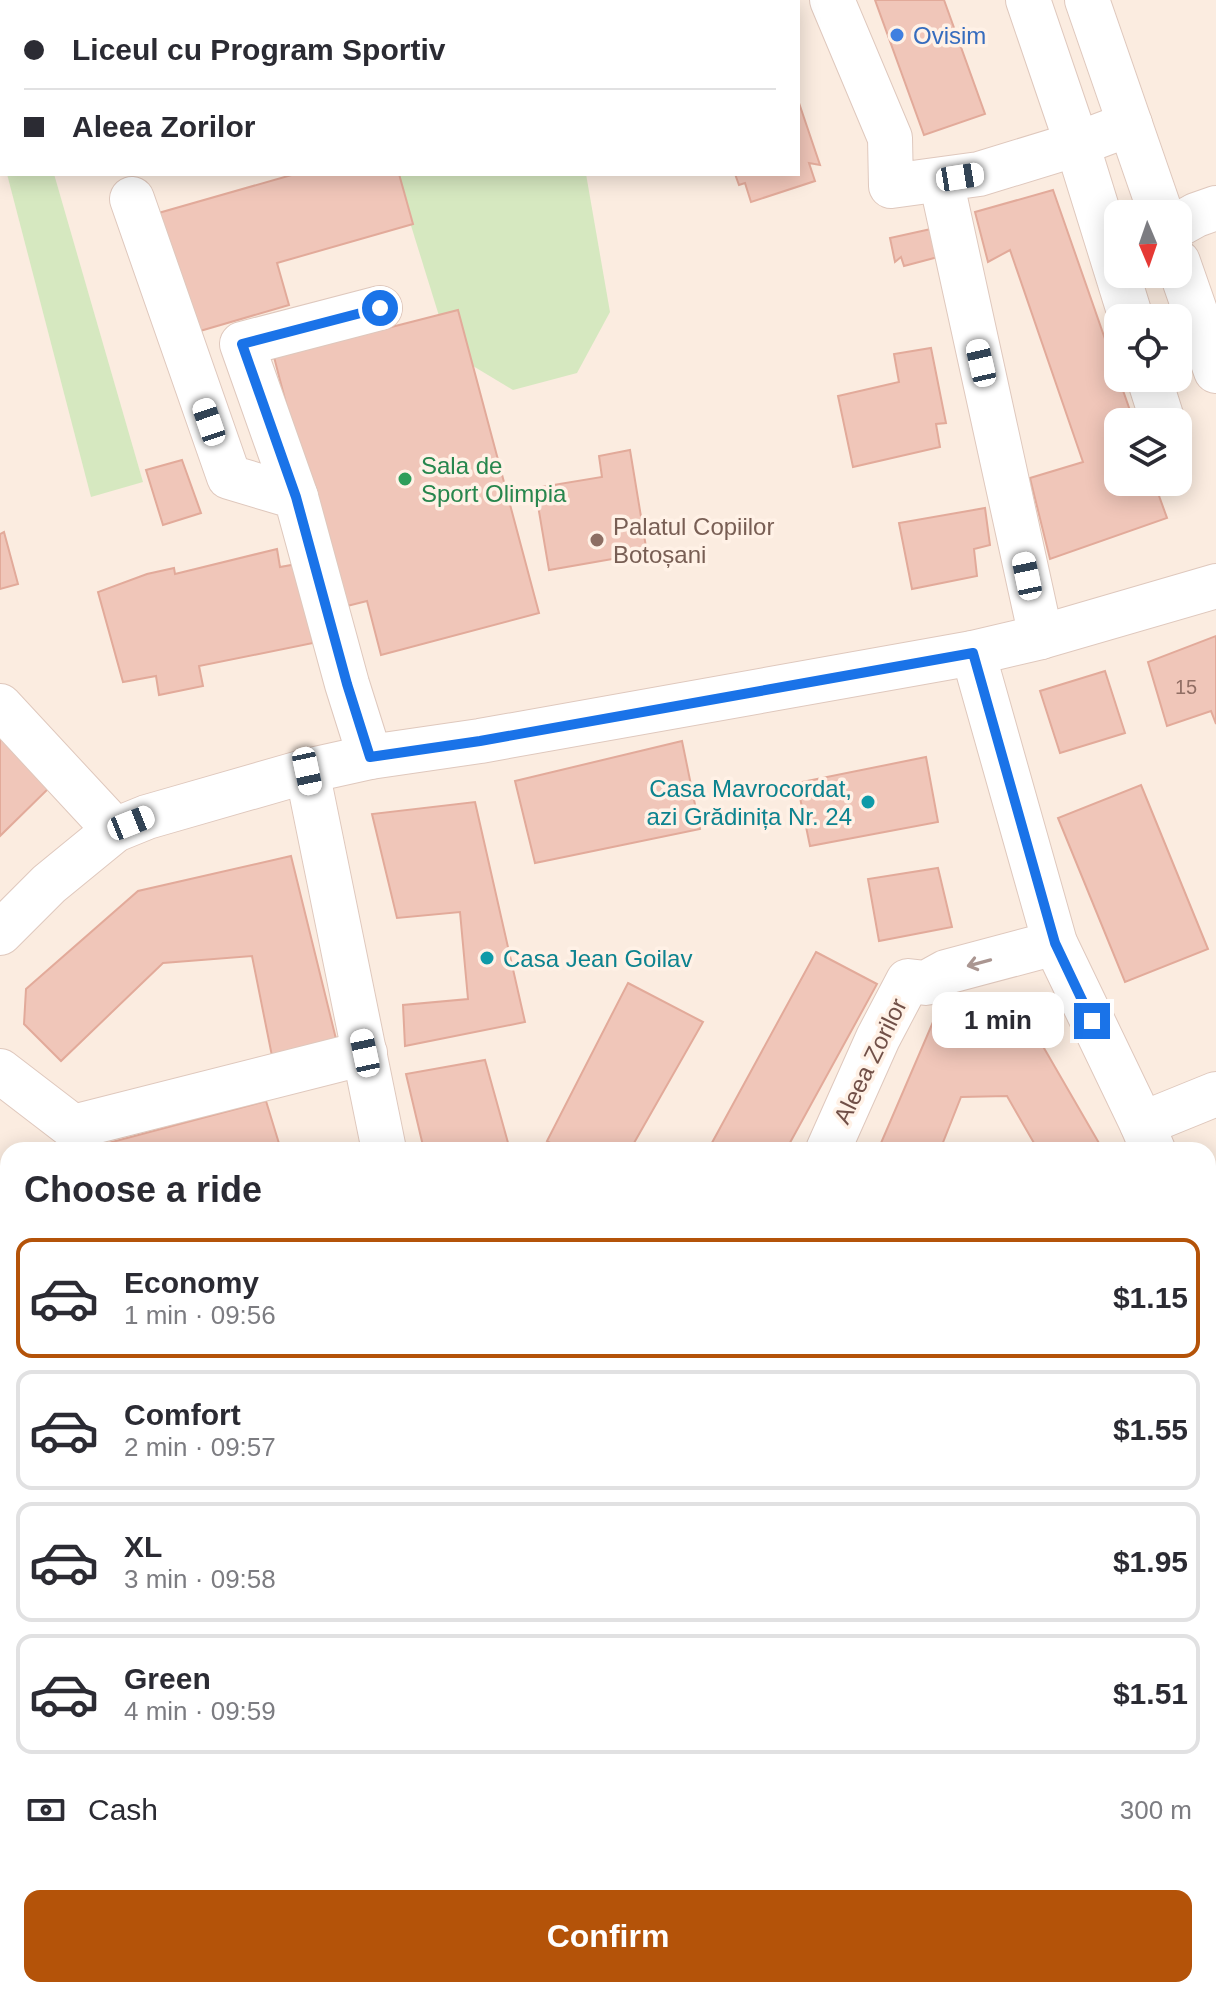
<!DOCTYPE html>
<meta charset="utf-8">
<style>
body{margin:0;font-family:Helvetica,sans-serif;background:#f2f2f3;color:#2b2b33;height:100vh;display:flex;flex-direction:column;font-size:30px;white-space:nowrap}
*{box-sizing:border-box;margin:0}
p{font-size:26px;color:#7c7c81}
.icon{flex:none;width:44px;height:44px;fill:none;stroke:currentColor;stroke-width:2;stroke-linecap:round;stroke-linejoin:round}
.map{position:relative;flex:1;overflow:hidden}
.side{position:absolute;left:0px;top:1142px;width:1216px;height:856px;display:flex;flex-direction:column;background:#fff;border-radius:24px 24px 0 0;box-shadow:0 4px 20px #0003}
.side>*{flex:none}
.guide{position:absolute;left:0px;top:0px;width:800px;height:176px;box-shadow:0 4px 20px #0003;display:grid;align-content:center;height:176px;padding:0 24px;background:#fff}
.needle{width:52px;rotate:178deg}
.tools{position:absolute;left:1104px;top:200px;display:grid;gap:16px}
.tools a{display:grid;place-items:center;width:88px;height:88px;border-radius:16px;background:#fff;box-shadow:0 4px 20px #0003;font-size:40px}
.end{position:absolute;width:36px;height:36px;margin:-18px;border:10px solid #1a73e8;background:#fff;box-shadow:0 0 0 4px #fff}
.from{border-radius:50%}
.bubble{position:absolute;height:56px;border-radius:16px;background:#fff;box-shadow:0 4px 20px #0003;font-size:26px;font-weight:700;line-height:56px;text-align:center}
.car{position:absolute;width:24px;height:48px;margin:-24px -12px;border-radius:10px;box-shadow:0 0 6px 2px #0007;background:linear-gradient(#fff 24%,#345 0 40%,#fff 0 76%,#345 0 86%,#fff 0)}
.guide b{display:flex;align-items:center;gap:28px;height:76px;font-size:30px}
.guide b+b{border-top:2px solid #e1e1e2}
.guide i{width:20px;height:20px;background:#2b2b33}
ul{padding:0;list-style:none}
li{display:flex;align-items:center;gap:24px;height:120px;margin:0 16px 12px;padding:0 8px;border:4px solid #e1e1e2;border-radius:16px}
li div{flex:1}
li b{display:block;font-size:30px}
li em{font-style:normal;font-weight:700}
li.selected{border-color:#b45309}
li>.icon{width:72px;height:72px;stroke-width:1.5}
h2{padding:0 24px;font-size:36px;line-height:96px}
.pay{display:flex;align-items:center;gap:20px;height:88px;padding:0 24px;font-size:30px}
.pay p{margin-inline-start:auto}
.action{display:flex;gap:16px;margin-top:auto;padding:16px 24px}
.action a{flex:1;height:92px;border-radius:16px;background:#b45309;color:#fff;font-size:32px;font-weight:700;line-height:92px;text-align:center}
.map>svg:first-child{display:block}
.green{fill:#d6e8c0}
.building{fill:#f0c6b9;stroke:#e2aa9a;stroke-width:2}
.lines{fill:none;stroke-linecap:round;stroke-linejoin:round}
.minor-casing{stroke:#dfc8bd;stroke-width:46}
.major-casing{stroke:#d7cecc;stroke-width:46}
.minor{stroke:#fff;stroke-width:44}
.major{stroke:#f9c69a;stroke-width:44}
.oneway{stroke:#aa9691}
.route{stroke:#1a73e8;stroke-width:10}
.shop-dot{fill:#3f7fe0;stroke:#fff1e6;stroke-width:3}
.leisure-dot{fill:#2e9e5b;stroke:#fff1e6;stroke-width:3}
.education-dot{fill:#8d6e63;stroke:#fff1e6;stroke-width:3}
.culture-dot{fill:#0f9aa8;stroke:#fff1e6;stroke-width:3}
.labels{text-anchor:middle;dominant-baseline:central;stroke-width:7;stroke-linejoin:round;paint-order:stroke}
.number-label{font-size:20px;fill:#916e64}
.shop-label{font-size:24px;fill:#366cbe;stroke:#fff1e6;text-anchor:start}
.leisure-label{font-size:24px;fill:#27864d;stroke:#fff1e6;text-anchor:start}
.education-label{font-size:24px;fill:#785e54;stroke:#fff1e6;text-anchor:start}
.culture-label{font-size:24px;fill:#0d838f;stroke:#fff1e6;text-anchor:end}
.street-label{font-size:24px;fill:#715048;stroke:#fff1e6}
</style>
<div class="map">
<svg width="1216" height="1998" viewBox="0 0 1216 1998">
<rect width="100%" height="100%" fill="#fbece0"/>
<g class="green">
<path d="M 374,0 L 557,0 L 557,2 L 375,2 Z"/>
<path d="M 7,174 L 54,174 L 143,482 L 91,497 Z"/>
<path d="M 395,174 L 586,174 L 610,312 L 577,373 L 513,390 L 473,366 L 444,332 Z"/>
<path d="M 578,1990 L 822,1990 L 833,1998 L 573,1998 Z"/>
</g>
<g class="building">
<path d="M 11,0 L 185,0 L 185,2 L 6,2 Z"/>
<path d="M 719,0 L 758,0 L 758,2 L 713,2 Z"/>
<path d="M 875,0 L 944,0 L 985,114 L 924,135 Z"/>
<path d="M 2,4 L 2,81 L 0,82 L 0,5 Z"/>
<path d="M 798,100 L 820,165 L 809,163 L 815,181 L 751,202 L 745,183 L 739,185 L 735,174 L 798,174 Z"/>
<path d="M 295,174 L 399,174 L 413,224 L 277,263 L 289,305 L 183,336 L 148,216 Z"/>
<path d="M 1053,190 L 1134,422 L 1118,422 L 1118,482 L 1154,482 L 1167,518 L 1050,559 L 1030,478 L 1083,462 L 1010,250 L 988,262 L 975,212 Z"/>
<path d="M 931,229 L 938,257 L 904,266 L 901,257 L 895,262 L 890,238 Z"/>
<path d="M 458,310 L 539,613 L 381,655 L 367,601 L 339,608 L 274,357 Z"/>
<path d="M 931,348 L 946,423 L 936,424 L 940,447 L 853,467 L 838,396 L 899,382 L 894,354 Z"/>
<path d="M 630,450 L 647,553 L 549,570 L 535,488 L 602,477 L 599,456 Z"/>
<path d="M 182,460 L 201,513 L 163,525 L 146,470 Z"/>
<path d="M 985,508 L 990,545 L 974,549 L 977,576 L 912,589 L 899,523 Z"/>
<path d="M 4,532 L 18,584 L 0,589 L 0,534 Z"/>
<path d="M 277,549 L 280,567 L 297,564 L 313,643 L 199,666 L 203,686 L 159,695 L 156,676 L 123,682 L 98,592 L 147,574 L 174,568 L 175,574 Z"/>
<path d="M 1216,636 L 1216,724 L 1211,711 L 1167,726 L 1148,662 Z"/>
<path d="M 1105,671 L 1125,733 L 1060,753 L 1040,691 Z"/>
<path d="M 0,730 L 53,784 L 0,836 Z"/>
<path d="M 682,741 L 700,829 L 535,863 L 515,781 Z"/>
<path d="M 926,757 L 938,822 L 810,846 L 797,783 Z"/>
<path d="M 1141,785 L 1208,949 L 1125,982 L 1058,818 Z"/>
<path d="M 475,802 L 525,1022 L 405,1046 L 403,1005 L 468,999 L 460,912 L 397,918 L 372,814 Z"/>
<path d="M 291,856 L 337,1043 L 273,1061 L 252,956 L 163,963 L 61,1061 L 24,1024 L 26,989 L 138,891 Z"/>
<path d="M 938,868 L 952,927 L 879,941 L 868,879 Z"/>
<path d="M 816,952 L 877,984 L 786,1150 L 708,1150 Z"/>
<path d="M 628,983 L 703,1022 L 630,1150 L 563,1150 L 547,1141 Z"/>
<path d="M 1026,1017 L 1103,1150 L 1038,1150 L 1007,1096 L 961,1097 L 940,1150 L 878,1150 L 933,1022 Z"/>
<path d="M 485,1060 L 510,1150 L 424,1150 L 406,1074 Z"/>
<path d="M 266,1101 L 281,1150 L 82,1150 Z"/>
<path d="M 0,1228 L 8,1234 L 8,1306 L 0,1317 Z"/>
<path d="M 1216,1237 L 1216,1365 L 1208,1352 L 1208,1241 Z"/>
<path d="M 0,1431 L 8,1438 L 8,1482 L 0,1488 Z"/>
<path d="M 1208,1446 L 1216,1461 L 1216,1579 L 1208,1564 Z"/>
<path d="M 0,1579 L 8,1584 L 8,1673 L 0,1686 Z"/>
<path d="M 1208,1768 L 1216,1781 L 1216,1931 L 1208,1918 Z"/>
<path d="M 962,1990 L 1058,1990 L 1066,1998 L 957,1998 Z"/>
</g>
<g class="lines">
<g class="minor-casing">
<g id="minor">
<path d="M 832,0 L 890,138 L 891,186 L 979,174 L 1077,144 L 1130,124"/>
<path d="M 1028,0 L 1077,144 L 1131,318"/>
<path d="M 1087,0 L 1161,214"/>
<path d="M 941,180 L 1041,637"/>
<path d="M 132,199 L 229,477 L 296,497 L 347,684 L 370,757"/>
<path d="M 1178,225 L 1196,215 L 1216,208"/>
<path d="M 1178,262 L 1216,371"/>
<path d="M 1149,378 L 1163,422"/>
<path d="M 296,497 L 242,344 L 380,308"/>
<path d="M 973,653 L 1055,943 L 1142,1124 L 1153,1150"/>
<path d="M 0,706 L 115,830"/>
<path d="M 307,771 L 384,1150"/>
<path d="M 0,933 L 49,884 L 115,830 L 147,817 L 307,771 L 370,757 L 480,741 L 973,653 L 1041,637 L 1216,586"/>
<path d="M 0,1071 L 73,1127 L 365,1053"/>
<path d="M 1142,1124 L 1216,1094"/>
<path d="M 828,1150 L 878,1038 L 908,981 L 926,983 L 946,972 L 1055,943"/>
<path d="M 1208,1426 L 1216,1439"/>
<path d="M 1208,1698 L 1216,1708"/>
<path d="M 1192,1990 L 1197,1998"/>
</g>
</g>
<g class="major-casing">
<g id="major">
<path d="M 0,1831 L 8,1835"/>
<path d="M 332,1990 L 346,1998"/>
</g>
</g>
<use href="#minor" class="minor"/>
<use href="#major" class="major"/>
</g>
<defs><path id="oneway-shaft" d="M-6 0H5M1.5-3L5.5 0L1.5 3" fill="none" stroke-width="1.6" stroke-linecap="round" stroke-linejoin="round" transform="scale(2)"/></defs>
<use class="oneway" href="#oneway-shaft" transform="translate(979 963) rotate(165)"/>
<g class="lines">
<path class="route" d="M 380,308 L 242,344 L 296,497 L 347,684 L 370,757 L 480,741 L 973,653 L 1055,943 L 1092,1021"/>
</g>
<circle class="shop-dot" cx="897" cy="35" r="8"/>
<circle class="leisure-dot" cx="405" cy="479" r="8"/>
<circle class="education-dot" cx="597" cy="540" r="8"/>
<g class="culture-dot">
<circle cx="868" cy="802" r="8"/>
<circle cx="487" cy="958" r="8"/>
</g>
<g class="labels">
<g class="number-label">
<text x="1186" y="687">15</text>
</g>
<g class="shop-label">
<text x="913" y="35">Ovisim</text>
</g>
<g class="leisure-label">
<text x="421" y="465">Sala de<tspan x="421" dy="28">Sport Olimpia</tspan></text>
</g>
<g class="education-label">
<text x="613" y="526">Palatul Copiilor<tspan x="613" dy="28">Botoșani</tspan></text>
</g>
<g class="culture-label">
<text x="852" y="788">Casa Mavrocordat,<tspan x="852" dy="28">azi Grădinița Nr. 24</tspan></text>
<text x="503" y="958" text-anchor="start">Casa Jean Goilav</text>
</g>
<g class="street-label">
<text transform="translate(870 1061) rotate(-64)">Aleea Zorilor</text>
</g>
</g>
</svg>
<div class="tools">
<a><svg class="needle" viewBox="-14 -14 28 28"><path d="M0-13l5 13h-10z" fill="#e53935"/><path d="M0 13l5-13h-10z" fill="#7c7c81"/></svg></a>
<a><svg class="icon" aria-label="locate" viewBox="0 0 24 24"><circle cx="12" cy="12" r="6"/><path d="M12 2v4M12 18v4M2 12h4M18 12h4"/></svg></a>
<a><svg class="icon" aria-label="layers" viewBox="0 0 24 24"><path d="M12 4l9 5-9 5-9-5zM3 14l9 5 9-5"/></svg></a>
</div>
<i class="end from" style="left:380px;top:308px"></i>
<i class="end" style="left:1092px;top:1021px"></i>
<div class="bubble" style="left:932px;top:992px;width:132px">1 min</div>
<i class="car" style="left:960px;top:177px;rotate:81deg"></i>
<i class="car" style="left:981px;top:363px;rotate:347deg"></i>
<i class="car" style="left:209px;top:422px;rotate:341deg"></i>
<i class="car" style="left:1027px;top:576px;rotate:348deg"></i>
<i class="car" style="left:307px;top:771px;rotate:168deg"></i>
<i class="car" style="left:131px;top:823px;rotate:68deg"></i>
<i class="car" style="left:365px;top:1053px;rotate:348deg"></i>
<div class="guide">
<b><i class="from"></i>Liceul cu Program Sportiv</b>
<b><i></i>Aleea Zorilor</b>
</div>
<section class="side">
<h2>Choose a ride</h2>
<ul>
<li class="selected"><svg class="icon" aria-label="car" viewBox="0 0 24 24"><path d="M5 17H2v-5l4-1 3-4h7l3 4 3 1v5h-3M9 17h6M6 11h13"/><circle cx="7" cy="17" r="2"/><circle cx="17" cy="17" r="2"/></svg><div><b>Economy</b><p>1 min · 09:56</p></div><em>$1.15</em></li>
<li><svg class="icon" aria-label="car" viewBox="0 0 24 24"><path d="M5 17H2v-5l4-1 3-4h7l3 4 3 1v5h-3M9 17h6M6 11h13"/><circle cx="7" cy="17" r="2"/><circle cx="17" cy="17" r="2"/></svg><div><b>Comfort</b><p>2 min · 09:57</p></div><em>$1.55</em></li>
<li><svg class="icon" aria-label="car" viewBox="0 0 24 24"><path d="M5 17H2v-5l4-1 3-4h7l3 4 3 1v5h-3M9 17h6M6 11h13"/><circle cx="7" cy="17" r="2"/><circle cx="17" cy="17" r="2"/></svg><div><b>XL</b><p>3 min · 09:58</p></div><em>$1.95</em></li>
<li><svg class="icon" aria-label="car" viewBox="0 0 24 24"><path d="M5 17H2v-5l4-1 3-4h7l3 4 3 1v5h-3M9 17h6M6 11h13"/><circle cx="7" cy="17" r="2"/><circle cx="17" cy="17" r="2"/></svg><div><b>Green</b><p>4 min · 09:59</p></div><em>$1.51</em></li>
</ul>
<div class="pay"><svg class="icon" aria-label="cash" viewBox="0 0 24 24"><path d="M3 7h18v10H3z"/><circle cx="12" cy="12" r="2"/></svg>Cash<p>300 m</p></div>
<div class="action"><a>Confirm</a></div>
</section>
</div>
